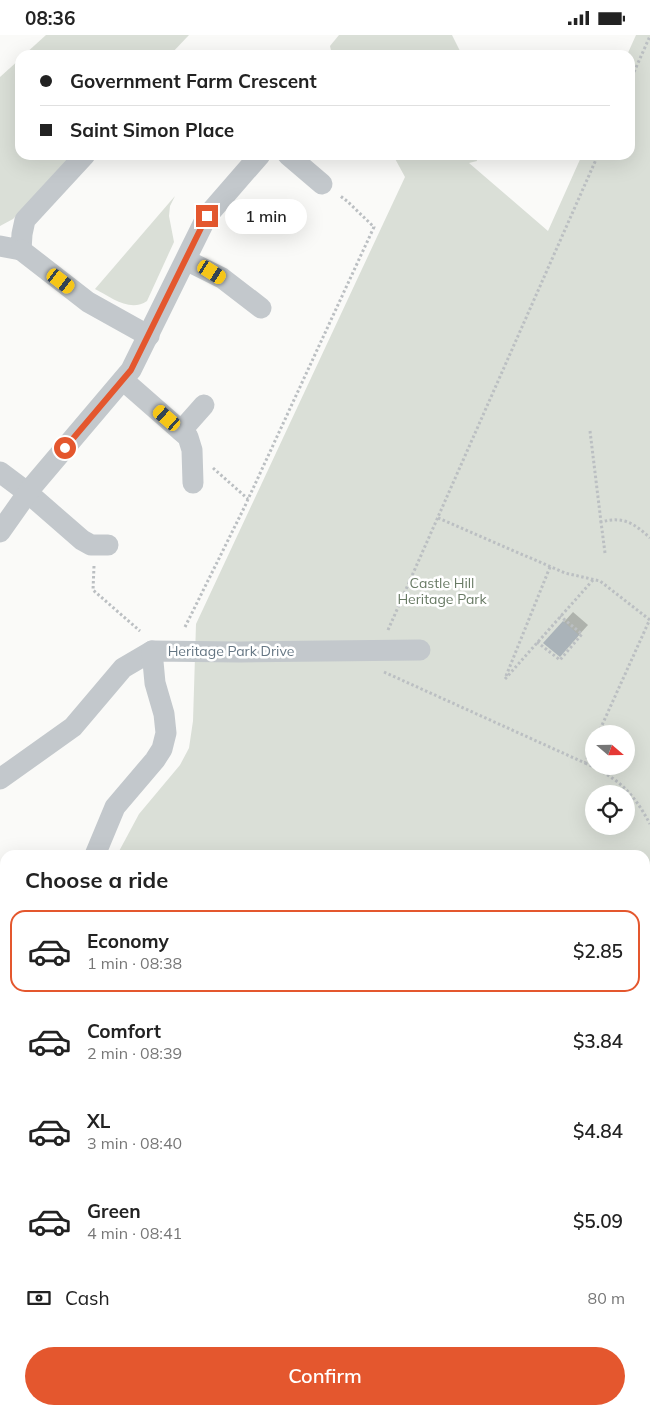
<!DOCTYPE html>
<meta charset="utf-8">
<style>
body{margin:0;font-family:Mulish,sans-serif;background:#f6f6f6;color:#222;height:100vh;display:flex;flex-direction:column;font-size:19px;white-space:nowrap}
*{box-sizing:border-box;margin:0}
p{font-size:16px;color:#767676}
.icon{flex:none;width:28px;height:28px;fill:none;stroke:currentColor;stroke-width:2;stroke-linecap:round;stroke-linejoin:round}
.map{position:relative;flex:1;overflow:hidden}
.panel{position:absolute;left:0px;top:815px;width:650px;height:565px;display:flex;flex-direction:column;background:#fff;border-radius:15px 15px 0 0;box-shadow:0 5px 20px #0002}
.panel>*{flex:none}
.hud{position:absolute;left:15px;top:15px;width:620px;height:110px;border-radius:15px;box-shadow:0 5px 20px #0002;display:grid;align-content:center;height:110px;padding:0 25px;background:#fff}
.needle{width:32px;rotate:110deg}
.buttons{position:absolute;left:585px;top:690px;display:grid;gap:10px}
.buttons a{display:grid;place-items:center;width:50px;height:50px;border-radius:50%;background:#fff;box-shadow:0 5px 20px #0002;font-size:25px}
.end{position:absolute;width:22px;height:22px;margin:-11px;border:6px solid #e4572e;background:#fff;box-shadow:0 0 0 2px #fff}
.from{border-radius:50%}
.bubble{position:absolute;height:35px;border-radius:18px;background:#fff;box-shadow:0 5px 20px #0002;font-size:16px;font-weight:600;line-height:35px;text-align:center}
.car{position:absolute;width:15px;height:30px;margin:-15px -8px;border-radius:6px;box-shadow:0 0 4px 1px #0007;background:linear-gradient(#f5c518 24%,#345 0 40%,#f5c518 0 76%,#345 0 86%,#f5c518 0)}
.hud b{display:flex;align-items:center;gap:18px;height:48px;font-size:19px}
.hud b+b{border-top:1px solid #e0e0e0}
.hud i{width:12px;height:12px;background:#222}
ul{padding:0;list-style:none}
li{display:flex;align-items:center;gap:15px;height:82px;margin:0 10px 8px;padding:0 15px;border:2px solid transparent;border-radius:15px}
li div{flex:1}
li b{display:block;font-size:19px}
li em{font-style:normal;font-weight:600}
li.selected{border-color:#e4572e}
li>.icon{width:45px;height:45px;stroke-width:1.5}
h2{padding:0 25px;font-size:22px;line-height:60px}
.pay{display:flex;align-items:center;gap:12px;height:55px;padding:0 25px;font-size:19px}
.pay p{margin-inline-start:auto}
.cta{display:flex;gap:10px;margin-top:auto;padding:10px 25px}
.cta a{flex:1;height:58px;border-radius:30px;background:#e4572e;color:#fff;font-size:20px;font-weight:600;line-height:58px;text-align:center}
.status{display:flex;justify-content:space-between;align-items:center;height:35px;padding:0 25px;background:#fff;direction:ltr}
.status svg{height:14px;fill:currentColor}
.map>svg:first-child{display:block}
.green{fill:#dadfd7;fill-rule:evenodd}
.shadow{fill:#0003}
.building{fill:#aab3b9}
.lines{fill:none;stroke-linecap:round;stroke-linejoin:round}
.path{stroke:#bbbfc2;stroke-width:3;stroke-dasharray:2.5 2.5;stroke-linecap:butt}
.minor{stroke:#c3c8cc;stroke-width:21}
.route{stroke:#e4572e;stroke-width:6}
.labels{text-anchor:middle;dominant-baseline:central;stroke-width:5;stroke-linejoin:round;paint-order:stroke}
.park-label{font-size:14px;fill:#687a64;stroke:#fff}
.street-label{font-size:14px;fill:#657683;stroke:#fff}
</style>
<div class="status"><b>08:36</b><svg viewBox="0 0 49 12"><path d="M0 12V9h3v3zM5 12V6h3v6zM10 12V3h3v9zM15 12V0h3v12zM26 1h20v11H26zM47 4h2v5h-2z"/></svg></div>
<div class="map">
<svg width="650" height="1380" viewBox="0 0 650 1380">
<rect width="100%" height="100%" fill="#fafaf8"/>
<g class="green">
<path d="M 46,0 L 189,0 L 170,20 L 24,20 Z"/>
<path d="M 339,0 L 452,0 L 462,20 L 332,20 L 330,11 Z"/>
<path d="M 636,0 L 650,0 L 650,1380 L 0,1380 L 0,1128 L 5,1112 L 5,1375 L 645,1375 L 645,820 L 117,820 L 139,779 L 180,730 L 189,713 L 193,686 L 196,589 L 405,142 L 393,120 L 476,120 L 477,126 L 469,128 L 548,196 L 582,120 L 630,120 L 630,20 L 627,20 ZM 594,699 L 626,699 L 626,731 L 594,731 ZM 594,759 L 626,759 L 626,791 L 594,791 Z"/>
<path d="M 20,24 L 20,120 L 75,120 L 13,184 L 0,191 L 0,42 Z"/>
<path d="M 175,161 L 170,171 L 169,181 L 174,207 L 147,266 C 130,278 111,262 95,254 Z"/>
</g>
<path class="shadow" d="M 573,577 L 588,590 L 569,611 L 564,587 Z"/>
<path class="building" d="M 563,586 L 579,600 L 560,622 L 543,608 Z"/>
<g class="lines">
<g class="path">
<path d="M 630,46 L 650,1"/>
<path d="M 590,396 L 601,487"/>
<path d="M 213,433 L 248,464"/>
<path d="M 438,483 L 565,538 L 600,546 L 650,585"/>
<path d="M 605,518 L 601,487 C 623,481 634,488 650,503"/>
<path d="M 94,531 L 93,555 L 140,596"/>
<path d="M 185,592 L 244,473 L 374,192 L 347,166 L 339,160"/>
<path d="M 388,595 L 598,120"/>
<path d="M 537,607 L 560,625 L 582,599 L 560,581"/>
<path d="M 384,637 L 585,728 L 594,709"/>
<path d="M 506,641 L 550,532"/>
<path d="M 505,644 L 593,545"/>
<path d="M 598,699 L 650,584"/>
<path d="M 585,728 C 618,743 633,757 650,789"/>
<path d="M 645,971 L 650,967"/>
<path d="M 645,1277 L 650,1275"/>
</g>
<g class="minor">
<path d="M 288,120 L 322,149"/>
<path d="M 0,211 L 21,215 L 22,199 L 25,185 L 85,120"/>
<path d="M 21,215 L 88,267 L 149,301"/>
<path d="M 186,225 L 222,243 L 261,273"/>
<path d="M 123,345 L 188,402 L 192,415 L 193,448"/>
<path d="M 181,396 L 204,370"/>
<path d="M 0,437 L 28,458 L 82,505 L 91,510 L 108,510"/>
<path d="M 0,497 L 31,453 L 131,335 L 207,181 L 260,120"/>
<path d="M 0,744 L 73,692 L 123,633 L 152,616 L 240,617 L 420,615"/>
<path d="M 95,820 L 115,772 L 155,725 L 162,714 L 166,698 L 164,679 L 155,648 L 152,616"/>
<path d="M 0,1049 L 5,1033"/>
<path d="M 163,1375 L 170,1380"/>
<path d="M 465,1375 L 470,1380"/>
<path d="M 303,1380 L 306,1375"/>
</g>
</g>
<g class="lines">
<path class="route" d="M 65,413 L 131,335 L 207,181"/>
</g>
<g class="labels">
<g class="park-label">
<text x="442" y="548">Castle Hill<tspan x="442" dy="16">Heritage Park</tspan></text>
</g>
<g class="street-label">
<text x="231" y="616">Heritage Park Drive</text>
</g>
</g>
</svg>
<div class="buttons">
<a><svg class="needle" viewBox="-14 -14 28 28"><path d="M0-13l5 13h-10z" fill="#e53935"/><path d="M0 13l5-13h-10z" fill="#767676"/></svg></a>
<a><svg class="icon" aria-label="locate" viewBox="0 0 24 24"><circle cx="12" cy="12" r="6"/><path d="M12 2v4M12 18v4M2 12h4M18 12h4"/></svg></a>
</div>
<i class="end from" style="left:65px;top:413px"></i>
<i class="end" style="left:207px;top:181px"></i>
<div class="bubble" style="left:225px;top:164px;width:82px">1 min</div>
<i class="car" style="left:212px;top:237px;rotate:122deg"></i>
<i class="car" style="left:61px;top:246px;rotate:127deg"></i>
<i class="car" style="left:167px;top:383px;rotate:311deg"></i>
<div class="hud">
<b><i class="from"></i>Government Farm Crescent</b>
<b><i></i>Saint Simon Place</b>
</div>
<section class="panel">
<h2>Choose a ride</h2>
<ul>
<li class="selected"><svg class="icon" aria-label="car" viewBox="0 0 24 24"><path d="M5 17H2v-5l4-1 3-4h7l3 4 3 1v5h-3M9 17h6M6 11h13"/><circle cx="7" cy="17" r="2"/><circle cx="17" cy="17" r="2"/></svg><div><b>Economy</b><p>1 min · 08:38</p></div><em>$2.85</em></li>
<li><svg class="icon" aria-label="car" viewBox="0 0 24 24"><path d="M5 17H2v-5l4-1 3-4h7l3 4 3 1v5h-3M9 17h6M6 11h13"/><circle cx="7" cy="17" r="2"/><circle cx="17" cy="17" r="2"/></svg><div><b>Comfort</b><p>2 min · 08:39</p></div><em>$3.84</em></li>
<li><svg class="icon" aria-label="car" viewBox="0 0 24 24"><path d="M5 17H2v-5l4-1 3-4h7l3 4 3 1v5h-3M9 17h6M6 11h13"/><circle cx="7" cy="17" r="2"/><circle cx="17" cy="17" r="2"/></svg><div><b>XL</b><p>3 min · 08:40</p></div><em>$4.84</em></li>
<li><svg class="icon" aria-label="car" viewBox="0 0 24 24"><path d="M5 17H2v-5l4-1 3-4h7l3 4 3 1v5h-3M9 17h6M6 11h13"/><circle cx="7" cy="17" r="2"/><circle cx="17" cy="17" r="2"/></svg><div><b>Green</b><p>4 min · 08:41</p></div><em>$5.09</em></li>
</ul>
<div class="pay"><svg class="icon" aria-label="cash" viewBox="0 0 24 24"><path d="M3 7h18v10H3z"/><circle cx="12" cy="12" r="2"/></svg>Cash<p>80 m</p></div>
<div class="cta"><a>Confirm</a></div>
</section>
</div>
